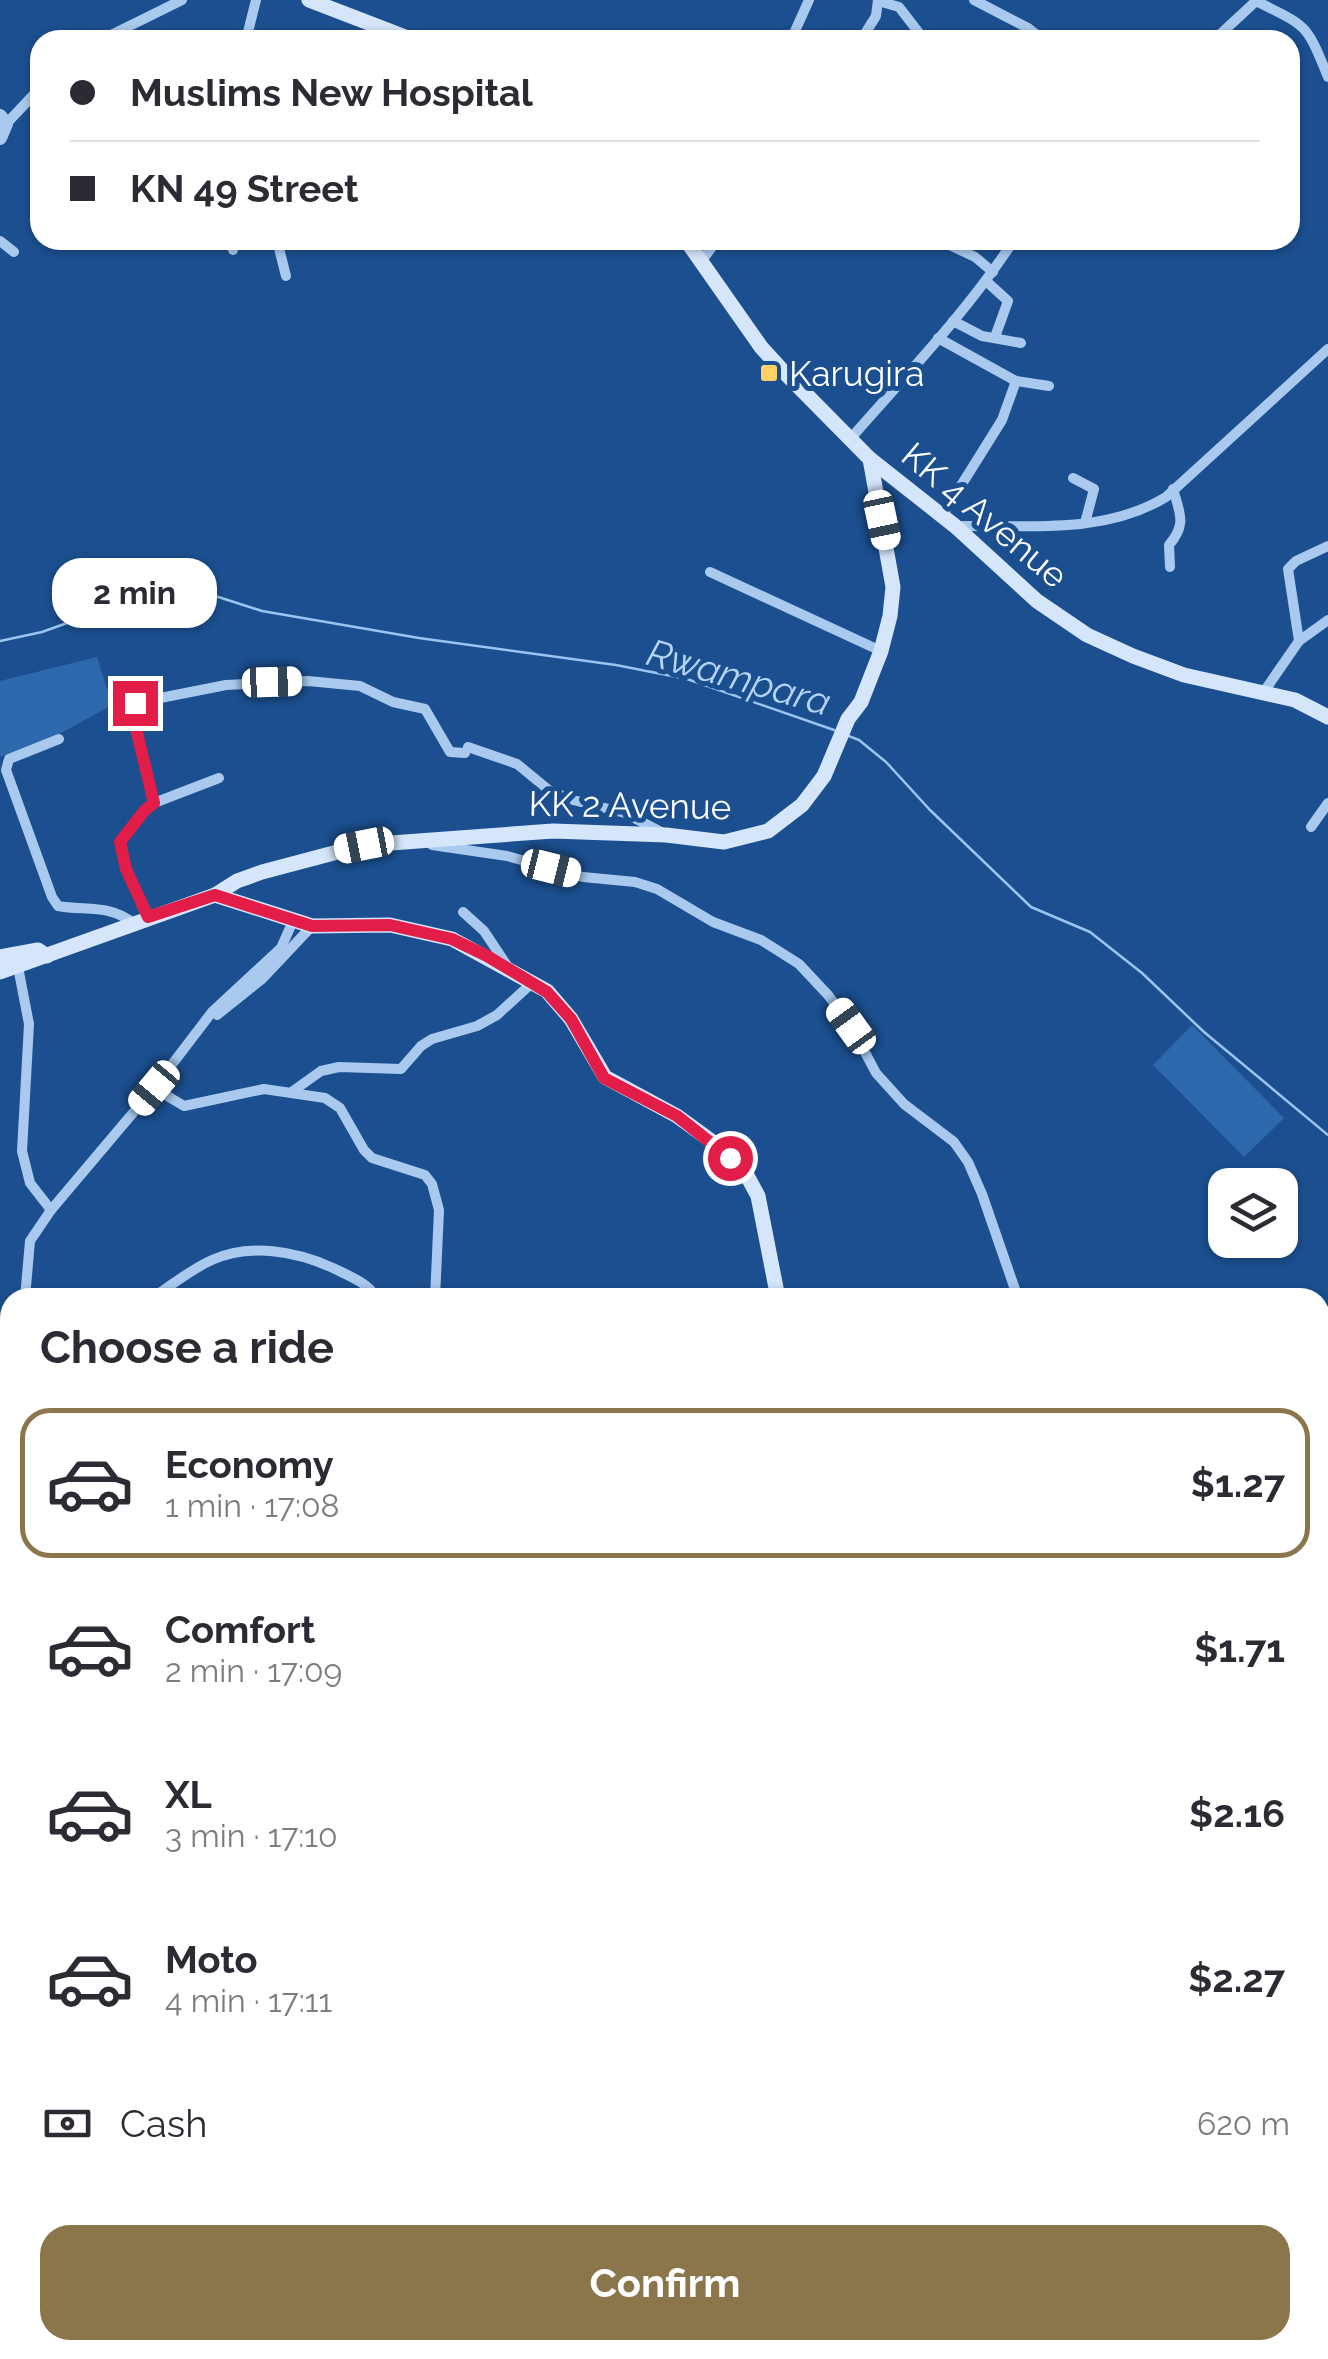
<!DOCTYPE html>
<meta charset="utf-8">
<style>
body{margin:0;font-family:Raleway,sans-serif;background:#f7f7f7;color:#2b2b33;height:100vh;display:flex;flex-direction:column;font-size:38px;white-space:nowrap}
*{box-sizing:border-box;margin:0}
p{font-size:32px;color:#7c7c81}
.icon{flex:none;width:55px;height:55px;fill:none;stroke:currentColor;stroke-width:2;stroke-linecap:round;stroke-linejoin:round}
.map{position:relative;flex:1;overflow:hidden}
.panel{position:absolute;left:0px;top:1288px;width:1330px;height:1072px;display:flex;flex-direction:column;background:#fff;border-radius:30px 30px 0 0;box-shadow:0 2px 8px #0004}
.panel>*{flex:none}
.guide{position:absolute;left:30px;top:30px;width:1270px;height:220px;border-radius:30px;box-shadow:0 2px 8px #0004;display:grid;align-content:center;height:220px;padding:0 40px;background:#fff}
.controls{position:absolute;left:1208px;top:1168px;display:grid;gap:20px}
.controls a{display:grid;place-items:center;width:90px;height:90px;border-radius:20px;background:#fff;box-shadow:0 2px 8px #0004;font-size:50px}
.end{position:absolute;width:45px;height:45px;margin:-22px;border:12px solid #e11d48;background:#fff;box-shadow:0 0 0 5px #fff}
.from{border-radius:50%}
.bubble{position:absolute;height:70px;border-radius:30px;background:#fff;box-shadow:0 2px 8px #0004;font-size:32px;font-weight:700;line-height:70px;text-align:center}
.car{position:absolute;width:30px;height:60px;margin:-30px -15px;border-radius:12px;box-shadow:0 0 8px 2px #0007;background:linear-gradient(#fff 24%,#345 0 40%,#fff 0 76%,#345 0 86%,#fff 0)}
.guide b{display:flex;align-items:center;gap:35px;height:95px;font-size:38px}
.guide b+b{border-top:2px solid #e1e1e2}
.guide i{width:25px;height:25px;background:#2b2b33}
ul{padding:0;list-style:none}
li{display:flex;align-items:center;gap:30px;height:150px;margin:0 20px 15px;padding:0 20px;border:5px solid transparent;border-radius:30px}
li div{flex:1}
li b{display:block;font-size:38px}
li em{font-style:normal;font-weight:700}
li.selected{border-color:#8a764a}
li>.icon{width:90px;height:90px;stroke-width:1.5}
h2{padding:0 40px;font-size:45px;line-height:120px}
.pay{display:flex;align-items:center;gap:25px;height:110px;padding:0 40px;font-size:38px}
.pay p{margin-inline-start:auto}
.button{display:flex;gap:20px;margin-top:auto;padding:20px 40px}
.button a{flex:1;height:115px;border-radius:30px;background:#8a764a;color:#fff;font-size:40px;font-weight:700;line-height:115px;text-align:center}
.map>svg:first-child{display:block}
.green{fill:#2e69ad}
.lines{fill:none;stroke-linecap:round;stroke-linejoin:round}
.stream{stroke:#9cc4f0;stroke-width:2.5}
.minor{stroke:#a9c9ee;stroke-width:10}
.tertiary{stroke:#a9c9ee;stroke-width:14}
.secondary{stroke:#d6e6fa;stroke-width:15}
.route{stroke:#e11d48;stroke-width:12}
.poi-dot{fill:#ffd166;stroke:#1b4f8f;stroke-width:4}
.labels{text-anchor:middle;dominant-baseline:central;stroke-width:10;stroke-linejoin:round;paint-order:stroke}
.poi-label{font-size:35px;fill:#fff;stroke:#1b4f8f;text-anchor:start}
.street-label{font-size:35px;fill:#fff;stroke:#1b4f8f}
.water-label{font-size:38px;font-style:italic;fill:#b5d3f5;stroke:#1b4f8f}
</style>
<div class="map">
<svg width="1328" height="2359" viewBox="0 0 1328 2359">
<rect width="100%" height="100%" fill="#1b4f8f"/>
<g class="green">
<path d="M 97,657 L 112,705 L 63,732 L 0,757 L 0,681 Z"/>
<path d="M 1192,1025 L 1284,1118 L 1244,1157 L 1153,1065 Z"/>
</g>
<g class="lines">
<g class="stream">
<path d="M 0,641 L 42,632 L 92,614 L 184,593 L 209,594 L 262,611 L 419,638 L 616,665 L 687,679 L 834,730"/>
<path d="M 846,735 L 859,740 L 886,762 L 930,810 L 1031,907 L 1090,932 L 1142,973 L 1204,1032 L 1328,1135"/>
<path d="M 1320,1590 L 1328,1589"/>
</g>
<g class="minor">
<path d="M 974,0 L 1028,28 L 1043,40"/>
<path d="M 878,1 L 899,7 L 923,38 L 931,40"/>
<path d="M 101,40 L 182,0"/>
<path d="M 246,40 L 256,0"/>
<path d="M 791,40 L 809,0"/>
<path d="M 861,40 L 876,16 L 878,0"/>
<path d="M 1214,40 L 1256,1 C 1308,27 1306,23 1328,77"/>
<path d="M 6,124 L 40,88"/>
<path d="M 232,240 L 233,250"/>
<path d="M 277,240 L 286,276"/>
<path d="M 939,240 L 975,257 L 993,272"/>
<path d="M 0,241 L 14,252"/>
<path d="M 701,262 L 717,240"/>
<path d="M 986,281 L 1008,301 L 995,337"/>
<path d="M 953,321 L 982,336 L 1021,343"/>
<path d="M 938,338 L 1016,381 L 1049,386"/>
<path d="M 851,438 C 907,374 967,312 1014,240"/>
<path d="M 1073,478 L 1094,489 L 1085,523"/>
<path d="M 942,516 L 1002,420 L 1016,381"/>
<path d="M 956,526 C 1026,525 1104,535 1166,497 L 1328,349"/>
<path d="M 1170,567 L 1169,545 C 1187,524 1180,514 1173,489"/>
<path d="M 710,572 L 881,651"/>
<path d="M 1299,641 L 1328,620"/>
<path d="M 1263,693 L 1299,641 L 1288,569 L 1296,561 L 1328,546"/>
<path d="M 59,739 L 9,759 L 6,770 L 52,897 L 58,906 C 85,911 110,904 133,923"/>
<path d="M 468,747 L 517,764 L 550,791 L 573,800 L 625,813 L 661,832"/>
<path d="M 154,803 L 219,778"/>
<path d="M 1311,827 L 1328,803"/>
<path d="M 432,845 L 507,856 L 583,877 L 635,882 L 657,889 L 713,922 L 761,940 L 799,964 L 828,995 L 851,1026 L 876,1073 L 904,1104 L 954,1142 L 968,1162 L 982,1194 L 1018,1298"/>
<path d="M 463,912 L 484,931 L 508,967"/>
<path d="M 148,917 L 126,869 L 120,842 L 145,810 L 154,803 L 132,712 L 135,703 L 226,685 L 308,681 L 360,686 L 393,702 L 425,709 L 450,752 L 465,753"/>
<path d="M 18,967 L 29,1024 L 22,1151 L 30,1183 L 51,1210"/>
<path d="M 217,1015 L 262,979 L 312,926"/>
<path d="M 154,1088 L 184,1106 L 264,1089 L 325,1098 L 340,1108 L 364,1150 L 372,1158 L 425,1175 L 432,1184 L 439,1210 L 435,1298"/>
<path d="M 293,1091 L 321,1071 L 339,1067 L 401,1069 L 421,1046 L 432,1039 L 477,1026 L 497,1015 L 533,982"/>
<path d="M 25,1298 L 30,1241 L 51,1210 L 154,1088 L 212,1012 L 281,948 L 293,921"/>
<path d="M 152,1298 C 171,1286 191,1269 212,1260 C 250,1243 296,1251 333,1268 C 349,1276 367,1282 377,1298"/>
<path d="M 0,1361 L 10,1354"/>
<path d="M 0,1388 L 10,1383"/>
<path d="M 0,1547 L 10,1541"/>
<path d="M 1320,1693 L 1328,1689"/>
<path d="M 1320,1997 L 1328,1993"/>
<path d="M 1320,2078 L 1324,2091 L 1320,2110"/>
<path d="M 830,2350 L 831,2359"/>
<path d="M 1174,2351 L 1174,2350"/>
<path d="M 621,2359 L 622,2350"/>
<path d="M 724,2359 L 724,2350"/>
<path d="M 937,2359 L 938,2350"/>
<path d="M 1103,2359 L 1106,2350"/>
</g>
<g class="tertiary">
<path d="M 0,116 L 6,124 L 0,138"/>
<path d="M 0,1725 L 10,1722"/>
<path d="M 520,2350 L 520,2359"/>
</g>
<g class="secondary">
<path d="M 309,0 L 413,40"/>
<path d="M 686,240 L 761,347 L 782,370 L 870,459 L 955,526 L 1037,601 L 1087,635 L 1133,656 L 1184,675 L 1295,700 L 1328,717"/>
<path d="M 215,895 L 237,881 L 262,872 L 364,845 L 553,831 L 666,835 L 724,842 L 768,831 L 802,805 L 824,776 L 848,719 L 861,702 L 881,651 L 890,616 L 893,587 L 870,459"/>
<path d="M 0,957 L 38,950 L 47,956"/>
<path d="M 0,972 L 215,895 L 312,926 L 390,925 L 452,939 L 547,991 L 571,1019 L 605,1077 L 677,1116 L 710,1140 L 745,1172 L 758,1196 L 778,1298"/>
<path d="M 1320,2160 L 1328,2163"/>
</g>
</g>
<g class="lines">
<path class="route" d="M 135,703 L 132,712 L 154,803 L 145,810 L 120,842 L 126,869 L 148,917 L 215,895 L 312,926 L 390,925 L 452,939 L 487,956 L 547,992 L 571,1019 L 604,1078 L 677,1116 L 730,1158"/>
</g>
<rect class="poi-dot" x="759" y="363" width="20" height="20" rx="5"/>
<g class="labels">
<g class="poi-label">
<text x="789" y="373">Karugira</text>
</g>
<g class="street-label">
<text transform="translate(985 515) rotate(40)">KK 4 Avenue</text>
<text transform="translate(630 805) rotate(1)">KK 2 Avenue</text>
</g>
<g class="water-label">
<text transform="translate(739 677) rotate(16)">Rwampara</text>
</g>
</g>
</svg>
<div class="controls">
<a><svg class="icon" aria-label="layers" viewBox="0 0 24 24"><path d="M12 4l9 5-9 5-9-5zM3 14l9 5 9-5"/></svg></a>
</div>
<i class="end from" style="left:730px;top:1158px"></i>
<i class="end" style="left:135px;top:703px"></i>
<div class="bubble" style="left:52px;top:558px;width:165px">2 min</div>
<i class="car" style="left:882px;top:520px;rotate:168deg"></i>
<i class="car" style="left:272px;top:682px;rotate:88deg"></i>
<i class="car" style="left:364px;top:845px;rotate:259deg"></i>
<i class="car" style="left:551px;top:868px;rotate:104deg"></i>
<i class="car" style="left:851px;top:1026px;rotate:324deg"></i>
<i class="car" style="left:154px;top:1088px;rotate:220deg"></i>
<div class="guide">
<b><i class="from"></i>Muslims New Hospital</b>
<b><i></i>KN 49 Street</b>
</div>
<section class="panel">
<h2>Choose a ride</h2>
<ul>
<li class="selected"><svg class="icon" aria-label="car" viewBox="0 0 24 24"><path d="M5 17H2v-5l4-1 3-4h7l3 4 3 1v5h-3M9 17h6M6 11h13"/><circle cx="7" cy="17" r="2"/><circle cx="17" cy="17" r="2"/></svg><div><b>Economy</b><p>1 min · 17:08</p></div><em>$1.27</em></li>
<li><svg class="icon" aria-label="car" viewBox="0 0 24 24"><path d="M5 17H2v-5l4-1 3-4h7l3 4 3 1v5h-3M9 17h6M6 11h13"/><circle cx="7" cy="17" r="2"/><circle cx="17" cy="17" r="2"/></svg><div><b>Comfort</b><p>2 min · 17:09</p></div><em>$1.71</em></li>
<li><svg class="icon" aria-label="car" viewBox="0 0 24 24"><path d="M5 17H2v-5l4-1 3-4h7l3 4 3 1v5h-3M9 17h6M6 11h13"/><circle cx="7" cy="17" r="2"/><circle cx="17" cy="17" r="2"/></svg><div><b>XL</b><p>3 min · 17:10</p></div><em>$2.16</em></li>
<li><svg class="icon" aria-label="car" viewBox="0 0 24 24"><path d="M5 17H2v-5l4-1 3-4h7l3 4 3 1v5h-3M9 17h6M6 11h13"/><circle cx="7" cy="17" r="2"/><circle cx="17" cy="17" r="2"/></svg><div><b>Moto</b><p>4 min · 17:11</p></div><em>$2.27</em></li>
</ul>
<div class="pay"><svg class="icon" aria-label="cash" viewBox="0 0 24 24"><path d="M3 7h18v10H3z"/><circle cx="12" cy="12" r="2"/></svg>Cash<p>620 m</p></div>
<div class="button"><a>Confirm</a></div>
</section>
</div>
